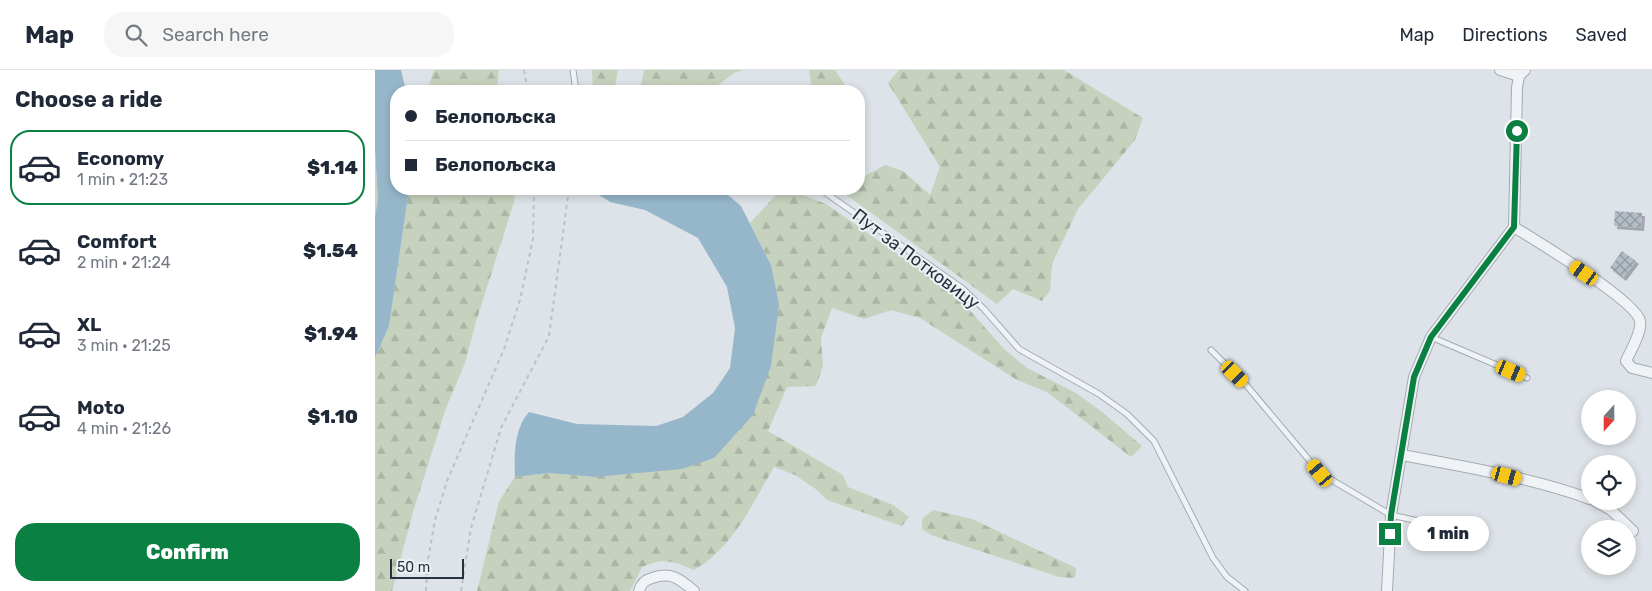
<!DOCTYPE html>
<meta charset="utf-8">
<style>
body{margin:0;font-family:Rubik,sans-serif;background:#f6f6f7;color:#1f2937;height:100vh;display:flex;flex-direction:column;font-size:19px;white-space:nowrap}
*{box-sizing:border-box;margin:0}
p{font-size:16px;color:#747a83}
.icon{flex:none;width:28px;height:28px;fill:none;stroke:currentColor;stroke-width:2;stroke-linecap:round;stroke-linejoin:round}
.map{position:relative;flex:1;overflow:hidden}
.details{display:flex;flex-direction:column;background:#fff;width:375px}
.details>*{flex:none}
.guide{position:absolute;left:15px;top:15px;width:475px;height:110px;border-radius:20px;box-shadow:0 2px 8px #0003;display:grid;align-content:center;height:110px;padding:0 15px;background:#fff}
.needle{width:32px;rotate:201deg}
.buttons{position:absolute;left:1206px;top:320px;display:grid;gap:10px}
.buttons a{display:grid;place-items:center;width:55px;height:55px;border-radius:50%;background:#fff;box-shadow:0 2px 8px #0003;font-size:25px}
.scale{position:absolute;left:15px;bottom:12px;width:74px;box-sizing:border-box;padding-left:5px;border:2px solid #26333f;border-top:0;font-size:14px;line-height:18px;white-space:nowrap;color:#26333f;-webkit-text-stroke:4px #edf2f6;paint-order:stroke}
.end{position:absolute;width:22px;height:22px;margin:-11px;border:6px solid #0b8043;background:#fff;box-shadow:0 0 0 2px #fff}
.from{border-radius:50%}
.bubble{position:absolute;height:35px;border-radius:18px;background:#fff;box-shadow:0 2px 8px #0003;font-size:16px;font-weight:800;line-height:35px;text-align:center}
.car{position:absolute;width:15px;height:30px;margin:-15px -8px;border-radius:6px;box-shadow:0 0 4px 1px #0007;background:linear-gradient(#f5c518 24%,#345 0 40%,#f5c518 0 76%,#345 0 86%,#f5c518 0)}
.guide b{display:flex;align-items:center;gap:18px;height:48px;font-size:19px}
.guide b+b{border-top:1px solid #e0e1e3}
.guide i{width:12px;height:12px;background:#1f2937}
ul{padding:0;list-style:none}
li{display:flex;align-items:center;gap:15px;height:75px;margin:0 10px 8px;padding:0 5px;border:2px solid transparent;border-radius:20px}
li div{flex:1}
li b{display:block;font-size:19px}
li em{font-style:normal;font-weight:800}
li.active{border-color:#0b8043}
li>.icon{width:45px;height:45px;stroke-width:1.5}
h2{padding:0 15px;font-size:22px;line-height:60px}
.cta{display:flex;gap:10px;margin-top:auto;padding:10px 15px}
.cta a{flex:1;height:58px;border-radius:20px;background:#0b8043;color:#fff;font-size:20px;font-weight:800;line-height:58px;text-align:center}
header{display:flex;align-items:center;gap:30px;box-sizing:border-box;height:70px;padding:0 25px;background:#fff;border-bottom:1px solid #e0e1e3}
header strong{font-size:24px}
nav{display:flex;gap:28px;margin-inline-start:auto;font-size:18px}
.search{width:350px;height:45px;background:#f6f6f7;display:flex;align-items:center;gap:12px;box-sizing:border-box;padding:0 18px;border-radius:20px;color:#747a83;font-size:19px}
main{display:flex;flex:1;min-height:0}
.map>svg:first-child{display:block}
.forest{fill:url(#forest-firs)}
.water{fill:#96b7ca}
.building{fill:url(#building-cross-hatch);filter:url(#shadow)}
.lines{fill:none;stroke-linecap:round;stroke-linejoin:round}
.service-casing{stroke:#a2abb2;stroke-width:7}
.minor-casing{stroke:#a2abb2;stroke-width:12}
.path{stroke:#bbc1c6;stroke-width:2;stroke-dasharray:4 4;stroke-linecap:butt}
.service{stroke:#f0f3f6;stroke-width:5}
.minor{stroke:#f0f3f6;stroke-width:10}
.route{stroke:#0b8043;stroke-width:6}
.labels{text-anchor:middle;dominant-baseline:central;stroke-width:4;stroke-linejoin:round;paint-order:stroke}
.street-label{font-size:18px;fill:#26333f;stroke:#edf2f6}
</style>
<header>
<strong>Map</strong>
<div class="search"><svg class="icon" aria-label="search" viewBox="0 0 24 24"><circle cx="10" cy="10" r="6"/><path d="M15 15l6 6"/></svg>Search here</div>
<nav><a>Map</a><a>Directions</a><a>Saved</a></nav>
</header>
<main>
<section class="details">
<h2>Choose a ride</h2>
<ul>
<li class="active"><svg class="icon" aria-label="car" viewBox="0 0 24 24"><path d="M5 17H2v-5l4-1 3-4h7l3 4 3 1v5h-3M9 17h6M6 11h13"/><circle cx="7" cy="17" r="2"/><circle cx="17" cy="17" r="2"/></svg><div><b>Economy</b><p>1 min · 21:23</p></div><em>$1.14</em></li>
<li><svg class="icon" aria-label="car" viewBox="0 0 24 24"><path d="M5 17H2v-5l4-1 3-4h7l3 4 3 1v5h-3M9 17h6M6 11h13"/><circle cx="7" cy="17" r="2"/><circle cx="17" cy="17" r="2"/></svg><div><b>Comfort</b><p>2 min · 21:24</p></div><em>$1.54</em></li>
<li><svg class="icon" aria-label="car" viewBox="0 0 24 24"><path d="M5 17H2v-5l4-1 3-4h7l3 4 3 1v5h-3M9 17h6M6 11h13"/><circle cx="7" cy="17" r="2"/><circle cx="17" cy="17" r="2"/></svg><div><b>XL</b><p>3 min · 21:25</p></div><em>$1.94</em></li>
<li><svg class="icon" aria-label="car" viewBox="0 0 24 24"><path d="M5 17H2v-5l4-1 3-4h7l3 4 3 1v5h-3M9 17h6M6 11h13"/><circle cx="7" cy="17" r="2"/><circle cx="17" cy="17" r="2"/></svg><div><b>Moto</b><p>4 min · 21:26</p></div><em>$1.10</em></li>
</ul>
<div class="cta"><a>Confirm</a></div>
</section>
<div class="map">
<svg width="1277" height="521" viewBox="0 0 1277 521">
<defs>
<pattern id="forest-firs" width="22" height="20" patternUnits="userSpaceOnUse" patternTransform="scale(1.25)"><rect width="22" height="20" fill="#c6d2be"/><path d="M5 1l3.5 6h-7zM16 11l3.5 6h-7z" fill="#aab5a4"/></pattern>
<pattern id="building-cross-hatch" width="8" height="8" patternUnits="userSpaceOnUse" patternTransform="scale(1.25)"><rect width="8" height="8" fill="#b4bdc5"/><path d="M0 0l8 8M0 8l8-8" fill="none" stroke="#929aa1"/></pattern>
<filter id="shadow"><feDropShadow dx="3" dy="3" stdDeviation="0" flood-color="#0004"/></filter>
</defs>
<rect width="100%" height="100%" fill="#dde3e8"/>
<g class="forest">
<path d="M 59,0 L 124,0 L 122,21 L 52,21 Z"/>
<path d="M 217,0 L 243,0 L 239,21 L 218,21 Z"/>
<path d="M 269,0 L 368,0 L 359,3 L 335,21 L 265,21 Z"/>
<path d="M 434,0 L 460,0 L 474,21 L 437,21 Z"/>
<path d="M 524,0 L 689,0 L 768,48 L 760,70 L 703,139 L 677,194 L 675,221 L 667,231 L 638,219 L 622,234 L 466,121 L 469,119 L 484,119 L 484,109 L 510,95 L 528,101 L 555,125 L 565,97 L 513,13 Z"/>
<path d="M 0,80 L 3,129 L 0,147 Z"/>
<path d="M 34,119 L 140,119 L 139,132 L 101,252 L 90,293 L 71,338 L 38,442 L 17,521 L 0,521 L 0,288 L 14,256 Z"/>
<path d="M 413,119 L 451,134 L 567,215 L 591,236 L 629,279 L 652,298 L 701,323 L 726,341 L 767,376 L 756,387 L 672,322 L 642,310 L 545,248 L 516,240 L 489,249 L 457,238 L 446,268 L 448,296 L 441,316 L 412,317 L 393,361 L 468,405 L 473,417 L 518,435 L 534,447 L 527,456 L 452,430 L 442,420 L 420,405 L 399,397 C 377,434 358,478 319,500 C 298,491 289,487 267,497 L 255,521 L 102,521 L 124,431 L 140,407 L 174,403 L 220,407 L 339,388 L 396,195 L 375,153 L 401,125 Z"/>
<path d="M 558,440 L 597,449 L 701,498 L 700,508 L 684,507 L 556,465 L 547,459 L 547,449 Z"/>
</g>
<g class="water">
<path d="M 0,0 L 26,0 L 31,21 L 21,21 L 21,119 L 34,119 L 14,256 L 0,288 L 0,147 L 3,129 L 0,80 Z"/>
<path d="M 220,119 L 346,119 L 366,136 L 396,195 L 404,235 L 396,296 L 378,345 L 339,388 L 307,399 L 220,407 L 174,403 L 140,407 C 139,384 139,359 154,342 L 202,354 L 281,356 L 308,347 L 338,323 L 355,298 L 360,258 L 352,217 L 323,168 L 270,140 L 235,132 L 221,123 Z"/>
</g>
<g class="building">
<path d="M 1240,141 L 1267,143 L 1266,158 L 1239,156 Z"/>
<path d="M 1247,181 L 1261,191 L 1248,208 L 1235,198 Z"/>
</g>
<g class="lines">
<g class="service-casing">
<g id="service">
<path d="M 198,0 L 201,21"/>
<path d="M 445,119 L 587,218 L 609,239 L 644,279 L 724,324 L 752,344 L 779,371 L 838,488 L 852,507 L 870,521"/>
<path d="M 1056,267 L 1152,308"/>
<path d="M 836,280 L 872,316 L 945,403 L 1016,445 L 1093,462"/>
</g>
</g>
<g class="minor-casing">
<g id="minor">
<path d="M 1125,0 L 1144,6"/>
<path d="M 1139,157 C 1160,170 1261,231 1265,251 C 1267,262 1256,280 1251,291 L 1257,298 L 1277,303"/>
<path d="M 1027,385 C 1090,397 1155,407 1215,429"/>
<path d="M 1220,431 L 1236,440 L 1258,461"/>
<path d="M 264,521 C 266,513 270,510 277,508 C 296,501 305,509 319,521"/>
<path d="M 1012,521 L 1016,445 L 1039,307 L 1056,267 L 1139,157 L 1142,18 L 1144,6 L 1150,0"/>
</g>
</g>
<g class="path">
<path d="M 149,0 L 153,21"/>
<path d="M 51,521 L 53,490 L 60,450 L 72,411 L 129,279 L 145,230 L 158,169 L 159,119"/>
<path d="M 86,521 L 96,458 L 126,358 L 174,266 L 194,119"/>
</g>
<use href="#service" class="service"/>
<use href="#minor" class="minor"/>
</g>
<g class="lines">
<path class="route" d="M 1015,464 L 1016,445 L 1039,307 L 1056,267 L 1139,157 L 1142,61"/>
</g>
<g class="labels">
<g class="street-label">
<text transform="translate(541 189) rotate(37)">Пут за Потковицу</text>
</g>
</g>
</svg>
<div class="buttons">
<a><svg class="needle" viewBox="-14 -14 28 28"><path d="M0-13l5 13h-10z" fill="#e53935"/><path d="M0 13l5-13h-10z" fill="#747a83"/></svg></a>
<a><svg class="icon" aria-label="locate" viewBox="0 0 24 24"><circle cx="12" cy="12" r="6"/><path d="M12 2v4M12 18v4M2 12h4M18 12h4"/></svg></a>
<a><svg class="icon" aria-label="layers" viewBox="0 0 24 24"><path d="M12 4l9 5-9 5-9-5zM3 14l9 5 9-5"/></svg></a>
</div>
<div class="scale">50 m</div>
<i class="end from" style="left:1142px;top:61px"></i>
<i class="end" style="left:1015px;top:464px"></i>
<div class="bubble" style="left:1032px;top:446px;width:82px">1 min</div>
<i class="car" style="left:1209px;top:203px;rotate:305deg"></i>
<i class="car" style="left:1136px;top:301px;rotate:113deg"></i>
<i class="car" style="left:860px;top:304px;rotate:135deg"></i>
<i class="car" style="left:945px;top:403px;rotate:320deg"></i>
<i class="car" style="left:1132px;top:406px;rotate:105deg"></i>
<div class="guide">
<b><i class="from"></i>Белопољска</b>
<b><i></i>Белопољска</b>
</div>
</div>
</main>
